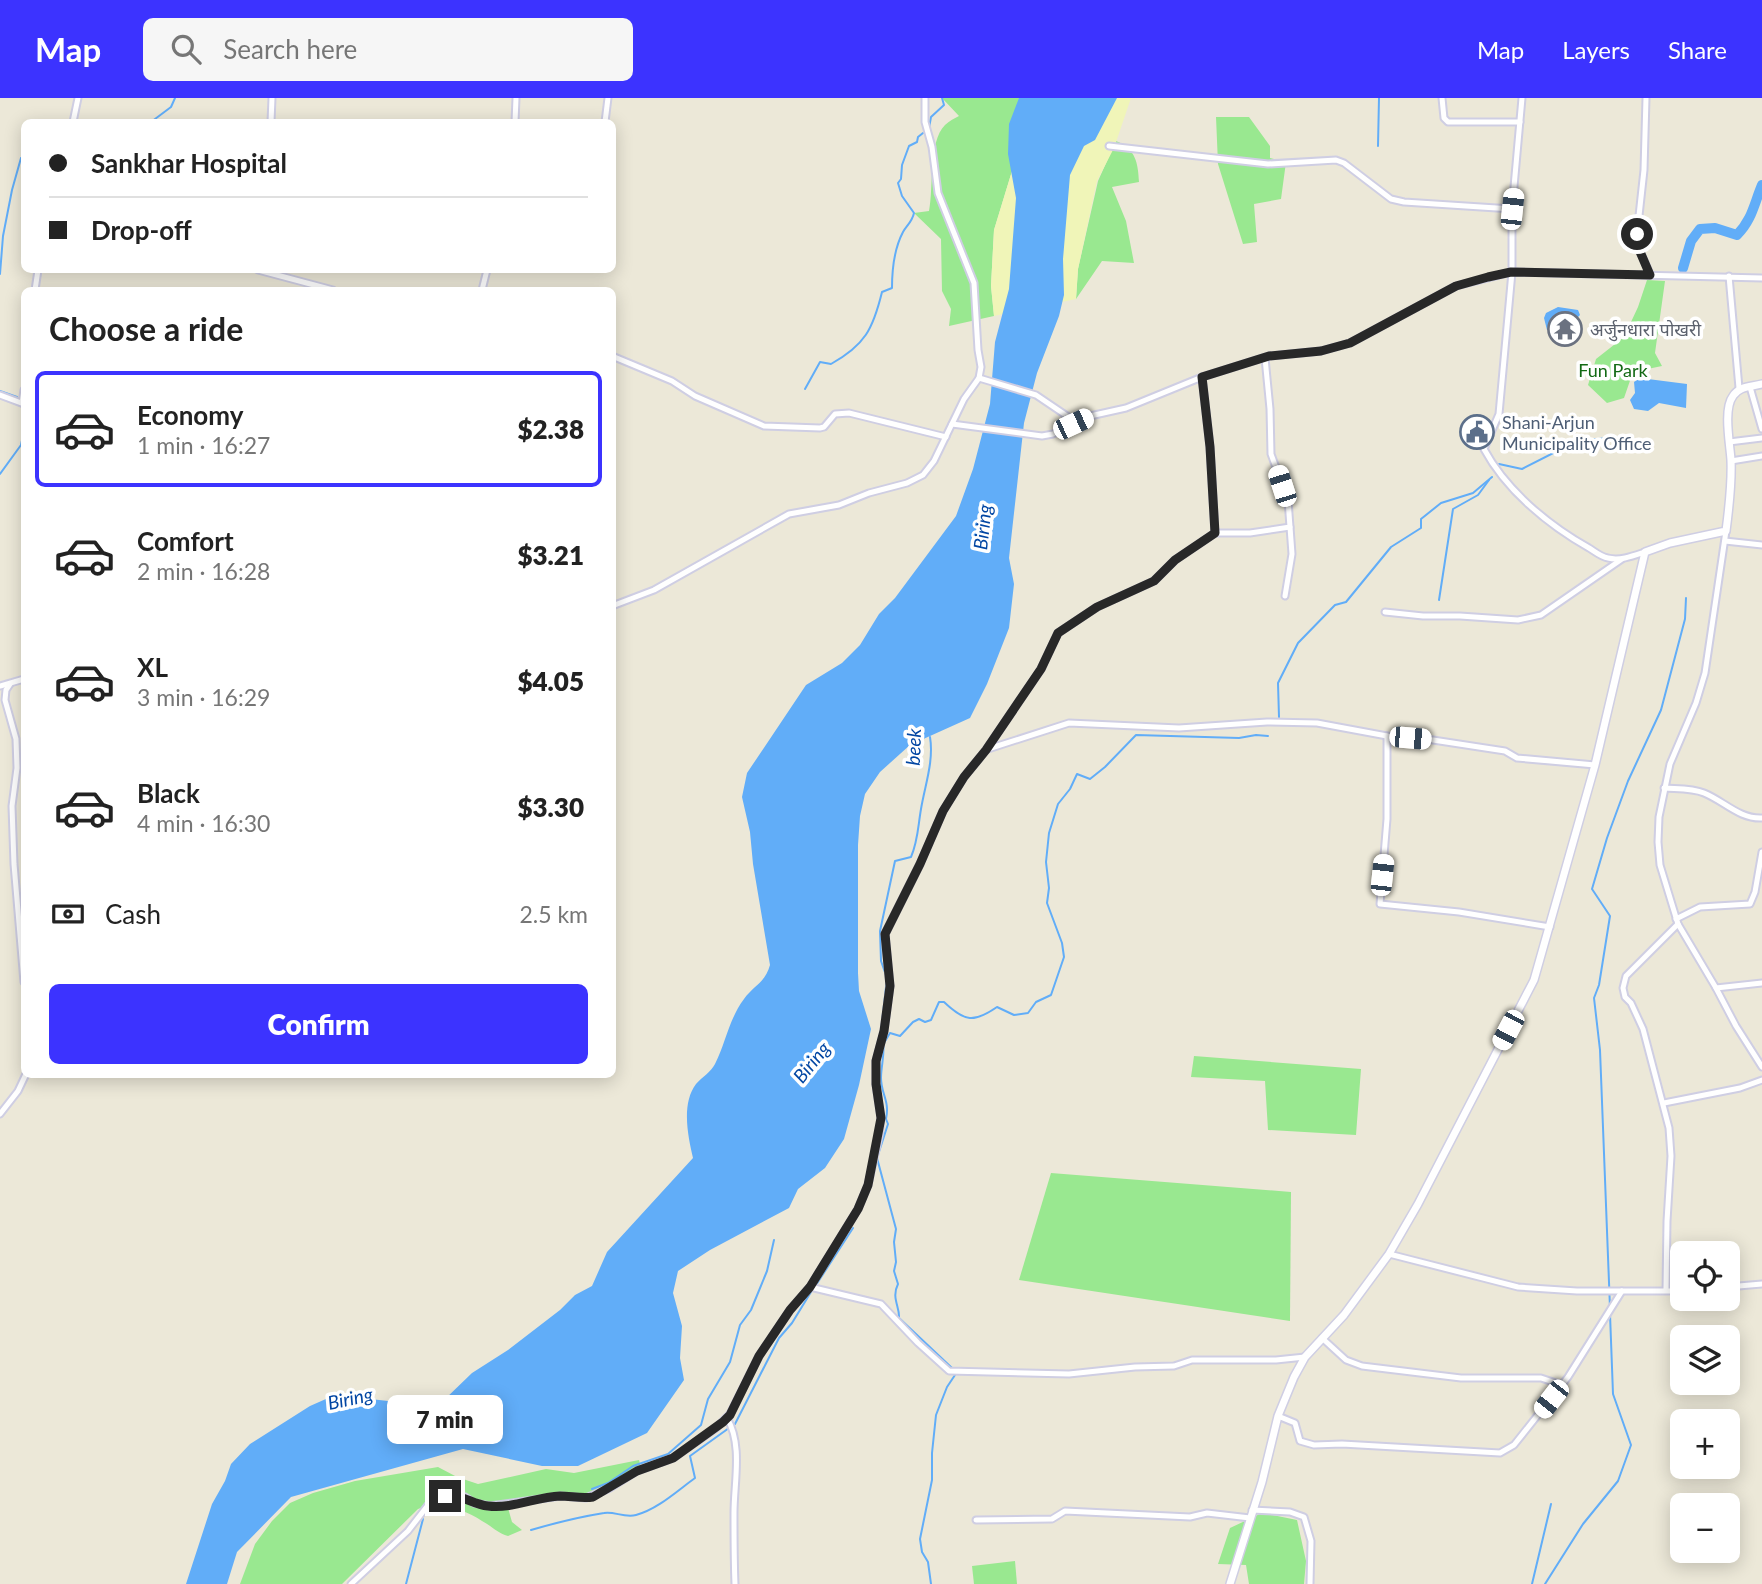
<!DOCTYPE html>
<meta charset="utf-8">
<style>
body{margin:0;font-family:Lato,"Noto Sans Devanagari",sans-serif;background:#f6f6f6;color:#222;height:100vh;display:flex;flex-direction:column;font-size:26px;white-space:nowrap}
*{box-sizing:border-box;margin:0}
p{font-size:23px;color:#767676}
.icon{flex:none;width:38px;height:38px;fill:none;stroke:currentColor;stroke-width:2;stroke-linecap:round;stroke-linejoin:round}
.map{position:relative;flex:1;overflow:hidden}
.drawer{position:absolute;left:21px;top:189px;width:595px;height:791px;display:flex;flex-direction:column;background:#fff;border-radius:10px;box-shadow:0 4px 18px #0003}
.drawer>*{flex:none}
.guide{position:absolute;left:21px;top:21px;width:595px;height:154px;border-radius:10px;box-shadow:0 4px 18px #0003;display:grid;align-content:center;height:154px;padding:0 28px;background:#fff}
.fabs{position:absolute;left:1670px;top:1143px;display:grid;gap:14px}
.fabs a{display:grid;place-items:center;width:70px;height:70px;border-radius:10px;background:#fff;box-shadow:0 4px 18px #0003;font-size:35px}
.end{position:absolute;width:32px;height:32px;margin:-16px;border:9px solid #282828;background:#fff;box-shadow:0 0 0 4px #fff}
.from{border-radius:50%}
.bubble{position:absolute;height:49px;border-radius:10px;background:#fff;box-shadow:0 4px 18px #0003;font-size:23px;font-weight:800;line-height:49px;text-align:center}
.car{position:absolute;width:21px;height:42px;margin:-21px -10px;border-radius:9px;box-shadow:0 0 5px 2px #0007;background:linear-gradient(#fff 24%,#345 0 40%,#fff 0 76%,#345 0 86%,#fff 0)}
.guide b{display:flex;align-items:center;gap:24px;height:66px;font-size:26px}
.guide b+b{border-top:2px solid #e0e0e0}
.guide i{width:18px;height:18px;background:#222}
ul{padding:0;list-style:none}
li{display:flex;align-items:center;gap:21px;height:116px;margin:0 14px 10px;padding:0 14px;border:4px solid transparent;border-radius:10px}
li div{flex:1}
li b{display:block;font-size:26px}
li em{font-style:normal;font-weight:800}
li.on{border-color:#3c33ff}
li>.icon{width:63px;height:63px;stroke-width:1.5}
h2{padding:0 28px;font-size:32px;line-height:84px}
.pay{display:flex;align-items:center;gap:18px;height:77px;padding:0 28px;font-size:26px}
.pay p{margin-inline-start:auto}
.primary-button{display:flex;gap:14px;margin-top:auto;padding:14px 28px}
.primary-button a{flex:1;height:80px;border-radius:10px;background:#3c33ff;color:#fff;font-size:28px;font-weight:800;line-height:80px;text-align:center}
header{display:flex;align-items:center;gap:42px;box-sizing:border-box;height:98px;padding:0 35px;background:#3c33ff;color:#fff}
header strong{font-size:33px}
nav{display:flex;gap:38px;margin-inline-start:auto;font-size:24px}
.search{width:490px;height:63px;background:#f6f6f6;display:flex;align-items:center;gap:18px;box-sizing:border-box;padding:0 24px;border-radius:10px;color:#767676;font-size:26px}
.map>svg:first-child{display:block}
.green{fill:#99e890}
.sand{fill:#f0f5b8}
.water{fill:#61adf8}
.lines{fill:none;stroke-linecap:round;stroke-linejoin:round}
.stream{stroke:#61adf8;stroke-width:2}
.river{stroke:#61adf8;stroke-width:10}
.street-casing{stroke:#cfcee3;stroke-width:9}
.secondary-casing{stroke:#cfcee3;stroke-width:10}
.street{stroke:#fff;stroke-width:5}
.secondary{stroke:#fff;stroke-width:7}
.route{stroke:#282828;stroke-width:9}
.labels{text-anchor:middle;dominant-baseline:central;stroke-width:7;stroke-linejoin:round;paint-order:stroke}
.worship-label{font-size:18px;fill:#5b616d;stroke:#fff;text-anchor:start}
.park-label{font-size:18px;fill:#136a15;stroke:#fff}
.service-label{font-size:18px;fill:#4e5e75;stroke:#fff;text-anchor:start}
.water-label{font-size:19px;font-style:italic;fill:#0246a3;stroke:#fff}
</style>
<header>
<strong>Map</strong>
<div class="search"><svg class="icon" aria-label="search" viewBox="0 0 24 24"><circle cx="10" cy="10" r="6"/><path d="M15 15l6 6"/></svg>Search here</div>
<nav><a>Map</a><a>Layers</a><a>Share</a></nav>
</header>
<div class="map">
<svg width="1762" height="1486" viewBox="0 0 1762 1486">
<rect width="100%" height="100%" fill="#ece8d8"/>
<g class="green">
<path d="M 942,0 L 1024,0 L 1012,73 L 994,132 L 991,188 L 994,218 L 949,228 L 951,211 L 942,193 L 941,141 L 914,115 L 929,113 C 934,89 928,44 945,27 C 949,23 955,20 959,18 Z"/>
<path d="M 1216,19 L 1249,19 L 1270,48 L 1270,60 L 1286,64 L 1281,101 L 1254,106 L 1257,144 L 1243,146 L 1218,66 Z"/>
<path d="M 1116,43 C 1136,51 1138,65 1139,84 L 1112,89 L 1126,123 L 1134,165 L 1102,163 L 1076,201 L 1078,171 L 1098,83 Z"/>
<path d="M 1647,182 L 1665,183 L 1655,255 L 1662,268 L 1633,274 L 1624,300 L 1607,305 L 1588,287 L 1596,261 L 1624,239 L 1638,209 Z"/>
<path d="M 1194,958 L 1361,971 L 1356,1037 L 1268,1032 L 1265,983 L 1191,979 Z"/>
<path d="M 1051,1075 L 1291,1094 L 1290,1223 L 1019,1182 Z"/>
<path d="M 639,1362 L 641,1370 L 610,1386 L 602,1397 L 583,1399 L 567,1395 L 554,1397 L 508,1410 L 512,1424 L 522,1432 L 508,1438 C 497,1435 492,1428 482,1423 C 469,1414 453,1410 438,1404 L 418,1411 L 342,1486 L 240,1486 L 255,1446 L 272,1423 L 290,1405 L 313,1395 L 355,1383 L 438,1369 L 457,1379 L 478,1386 L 546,1371 L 574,1375 Z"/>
<path d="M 1262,1415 L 1297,1422 L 1306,1463 L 1304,1486 L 1249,1486 L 1246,1467 L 1218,1466 L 1230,1430 Z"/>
<path d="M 1015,1463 L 1017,1486 L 974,1486 L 972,1468 Z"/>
</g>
<path class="sand" d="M 1024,0 L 1131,0 L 1114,50 L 1097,83 L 1078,171 L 1076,201 L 994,218 L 991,188 L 994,132 L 1012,73 Z"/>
<g class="water">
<path d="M 1019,0 L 1117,0 L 1095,42 L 1084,48 L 1070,77 L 1063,161 L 1064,197 L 1059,218 L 1037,275 L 1024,325 L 1009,460 L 1014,486 L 1009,530 L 987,586 L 970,620 L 910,647 L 880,674 L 865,696 L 860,718 L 858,747 L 858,875 L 859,893 L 871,931 L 859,987 L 844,1041 L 825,1070 L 798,1091 L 789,1110 L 710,1152 L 678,1173 L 673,1195 L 682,1228 L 680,1260 L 684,1282 L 647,1335 L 578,1368 L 542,1368 L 463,1351 L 291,1399 L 237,1454 L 227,1486 L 186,1486 L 212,1406 L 225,1383 L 231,1366 L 250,1346 L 310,1308 L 335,1297 L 388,1303 L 443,1303 L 472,1275 L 508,1252 L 560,1212 L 575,1197 L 592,1188 L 607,1154 L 693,1060 C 688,1038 681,1006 696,986 C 702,979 711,974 715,966 C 726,944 729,921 744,901 C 754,887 765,885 770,867 L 753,766 L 750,734 L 742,699 L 747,675 L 806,587 L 842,565 L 860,547 L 879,516 L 895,500 L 956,418 L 973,371 L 990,306 L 995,244 L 1009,191 L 1016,100 L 1008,56 L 1009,26 Z"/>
<path d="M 1558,209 L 1578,212 L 1580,217 L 1573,224 L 1562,223 L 1556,232 L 1547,232 L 1544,220 L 1546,215 Z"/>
<path d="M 1640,280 L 1687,286 L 1686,310 L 1659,305 L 1648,313 L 1634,311 L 1630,302 L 1635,295 L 1634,284 Z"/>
</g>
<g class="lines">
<g class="stream">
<path d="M 151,24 L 171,9 L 175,0"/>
<path d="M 929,30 L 931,19 L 944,7 L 942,0"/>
<path d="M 1378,48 L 1379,0"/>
<path d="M 0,176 L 3,138 L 12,92 L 21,60 L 24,59"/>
<path d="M 805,291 L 820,264 L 831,266 C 865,247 873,231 882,194 L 892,190 C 892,172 894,151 903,134 C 907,127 912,124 914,115 L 902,98 L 898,85 L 901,81 L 902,67 L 909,48 L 917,44 L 918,39 L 923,35"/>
<path d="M 0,293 L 17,299"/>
<path d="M 1497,369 L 1499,366 L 1522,371 L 1577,343 L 1619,339"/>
<path d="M 0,376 L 21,347 L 24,333"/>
<path d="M 1439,502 L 1453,411 L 1478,397 L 1489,382"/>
<path d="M 1279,619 L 1278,585 L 1298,545 L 1335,507 L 1346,504 L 1391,449 L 1421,430 L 1421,421 L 1441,405 L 1473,395 L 1492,379"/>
<path d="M 881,934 L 887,880 L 881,863 L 880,833 L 895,763 L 911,759 C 918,743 918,728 921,711 C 925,687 934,663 930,639"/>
<path d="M 883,944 C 885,956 881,968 881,980 C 881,996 890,1003 886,1021 L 888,1026 L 877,1060 L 896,1131 L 894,1144 L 896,1164 L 894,1173 L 898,1186 C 891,1200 900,1209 899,1220 L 952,1270"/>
<path d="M 884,945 L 890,935 L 900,938 L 913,924 L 919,921 L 925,924 L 931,922 L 939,904 L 944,904 C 965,924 974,925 997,909 L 1014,917 L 1028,915 L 1036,904 L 1051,897 L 1064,859 L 1062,845 L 1047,805 L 1049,790 L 1046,764 L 1049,735 L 1058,706 L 1070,691 L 1077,676 L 1090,681 L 1105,669 L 1136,637 L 1239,640 L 1256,637 L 1268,638"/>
<path d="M 816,1187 L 853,1130"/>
<path d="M 1610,1210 L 1600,952 L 1594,900 L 1599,887 L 1610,818 L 1592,791 L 1607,740 L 1628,683 L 1661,612 L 1685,521 L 1686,500"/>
<path d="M 735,1326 L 779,1240 L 792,1225 L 811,1194"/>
<path d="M 592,1391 L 608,1385 L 633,1368 L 668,1356 L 701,1327 L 708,1301 L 730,1264 L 740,1227 L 751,1212 L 767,1173 L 774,1142"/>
<path d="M 531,1432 C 555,1425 579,1419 604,1415 C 614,1413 624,1420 636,1417 C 658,1411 677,1393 695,1380 L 690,1358 L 729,1330"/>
<path d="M 406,1486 L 423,1421"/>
<path d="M 931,1486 L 928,1464 L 922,1454 L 920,1441 L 932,1382 L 932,1355 L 936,1317 L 947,1289 L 955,1277"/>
<path d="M 1532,1486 L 1551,1406"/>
<path d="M 1545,1486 L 1583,1426 L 1618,1383 L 1631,1347 L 1613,1296 L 1610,1216"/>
</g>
<path class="river" d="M 1683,170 L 1691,143 L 1700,131 L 1715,130 L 1737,137 C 1752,122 1754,106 1762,87"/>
<g class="street-casing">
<g id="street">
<path d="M 1442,0 L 1444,20 L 1448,24 L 1520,24"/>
<path d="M 1522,0 L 1512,111 L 1512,174 L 1499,316 L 1484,351 C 1506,392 1548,427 1589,450 C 1594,453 1601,459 1608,460 C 1620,463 1633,458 1645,454"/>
<path d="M 1646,0 L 1644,72 L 1637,136 L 1638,149 L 1650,176"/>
<path d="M 73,24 L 78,0"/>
<path d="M 271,24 L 272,0"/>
<path d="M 515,24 L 516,0"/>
<path d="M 605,24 L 608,0"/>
<path d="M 1109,48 L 1268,66 L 1336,62 L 1344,65 L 1391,101 L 1404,104 L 1512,111"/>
<path d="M 258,172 L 333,192"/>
<path d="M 1729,178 L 1739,290"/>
<path d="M 35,192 L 38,172"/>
<path d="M 482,192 L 487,172"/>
<path d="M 612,258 L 672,283 L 695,298 L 764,328 L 820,330 L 824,329 L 835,316 L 849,315 L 946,339"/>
<path d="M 1202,279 L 1210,349 L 1215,435"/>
<path d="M 979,280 L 1036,297 L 1070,320 L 1081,320 L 1126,310 L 1202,279 L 1269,258 L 1321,253 L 1350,245 L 1456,188 L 1512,174 L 1762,180"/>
<path d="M 1750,289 L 1762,331"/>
<path d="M 0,297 L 24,306"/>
<path d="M 22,305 L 24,292"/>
<path d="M 952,326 L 1042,338 L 1053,336 L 1085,321"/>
<path d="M 1729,344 L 1762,340"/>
<path d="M 1731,363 L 1762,358"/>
<path d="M 1726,433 L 1705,575 L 1696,605 L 1670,666 L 1659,719 L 1658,744 L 1660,767 L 1678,826 L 1716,890 L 1736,928 L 1762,969"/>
<path d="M 1725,443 L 1762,447"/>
<path d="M 1285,498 L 1292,456 L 1290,429"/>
<path d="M 612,508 L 654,492 L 789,416 L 839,407 L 869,395 L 907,385 L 923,377 L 934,363 L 964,301 L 979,280 L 981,269 L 978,252 L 974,185 L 938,95 L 932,49 L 925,24 L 925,0"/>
<path d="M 1385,514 L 1423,518 L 1460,518 L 1518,522 L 1541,517 L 1622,461"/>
<path d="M 10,586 L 6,592 L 5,602 L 16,641 L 17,670 L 12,708 L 14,766 L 24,884"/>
<path d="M 0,588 L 24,581"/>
<path d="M 1387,638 L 1387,721 L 1380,806 L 1459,814 L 1550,829"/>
<path d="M 988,651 L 1069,625 L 1179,630 L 1267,624 L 1317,625 L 1387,638 L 1433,642 L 1505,653 L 1517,660 L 1595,667"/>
<path d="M 1664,690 C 1677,691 1692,690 1704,695 C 1724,703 1739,721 1762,720"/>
<path d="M 1676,821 L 1700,809 L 1750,806 L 1755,794 L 1762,754"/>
<path d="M 1716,890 L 1762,885"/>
<path d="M 1664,1005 L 1740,990 L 1762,982"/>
<path d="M 0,1016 L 18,993 L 26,976"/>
<path d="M 1389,1156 L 1518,1189 L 1577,1193 L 1682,1193"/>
<path d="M 810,1189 L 858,1111 L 868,1087 L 879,1038 L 881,1020 L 876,987 L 876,963 L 884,933 L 890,888 L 885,836 L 920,766 L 943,713 L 964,679 L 986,652 L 1041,571 L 1058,535 L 1097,509 L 1154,483 L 1175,462 L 1215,435 L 1250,435 L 1290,429 L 1288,402 L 1271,356 L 1270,311 L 1265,260"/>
<path d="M 1727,1189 L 1762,1186"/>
<path d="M 1666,1192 L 1667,1123 L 1671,1058 L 1669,1030 L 1643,931 L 1631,905 L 1625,899 L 1623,890 L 1626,878 L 1678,826"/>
<path d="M 1322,1240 L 1346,1262 L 1362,1268 L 1461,1280 L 1541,1280 L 1562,1287"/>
<path d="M 1278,1318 L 1295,1325 L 1300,1343 L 1314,1347 L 1342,1346 L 1500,1355 L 1514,1347 L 1568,1279 L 1622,1193"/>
<path d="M 727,1320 C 743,1347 734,1384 734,1415 C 734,1439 734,1462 735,1486"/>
<path d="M 1252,1412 L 1290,1414 L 1304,1419 L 1311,1443 L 1310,1486"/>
<path d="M 976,1422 L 1052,1421 L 1065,1413 L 1190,1419 L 1207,1415 L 1250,1420"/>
<path d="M 351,1486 L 408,1433 L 432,1402 L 455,1397 L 465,1399 L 474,1405 L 490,1408 L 561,1398 L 586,1400 L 610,1390 L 637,1373 L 673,1360 L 716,1330 L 730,1316 L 759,1258 L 790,1212 L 810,1189 L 881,1206 L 918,1245 L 949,1273 L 1069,1276 L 1135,1269 L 1174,1268 L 1192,1262 L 1276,1262 L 1305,1259"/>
</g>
</g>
<g class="secondary-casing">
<path id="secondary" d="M 1230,1486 L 1262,1384 L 1278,1318 L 1294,1279 L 1305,1259 L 1344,1217 L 1389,1156 L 1418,1106 L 1534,882 L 1595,667 L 1645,454 L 1670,445 L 1726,433 C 1729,410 1732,386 1731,362 C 1730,346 1723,311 1733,298 C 1739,288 1751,289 1762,286"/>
</g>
<use href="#street" class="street"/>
<use href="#secondary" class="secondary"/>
</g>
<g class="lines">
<path class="route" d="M 445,1398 C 463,1396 471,1406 488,1408 C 512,1411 536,1399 560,1398 C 571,1398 582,1401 593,1399 L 637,1373 L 673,1360 L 723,1324 L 730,1317 L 759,1258 L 790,1212 L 810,1189 L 858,1111 L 868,1087 L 881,1020 L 876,986 L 876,963 L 884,933 L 890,888 L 885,836 L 920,766 L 943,713 L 964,679 L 986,652 L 1041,571 L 1058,535 L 1097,509 L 1154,483 L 1175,462 L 1215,435 L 1210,349 L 1202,279 L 1269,258 L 1321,253 L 1350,245 L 1456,188 L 1488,179 L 1511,174 L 1650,177 L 1638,149 L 1637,136"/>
</g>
<defs>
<g id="temple-ring" transform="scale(1.75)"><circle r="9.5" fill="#fff" stroke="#6b7280" stroke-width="1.5"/><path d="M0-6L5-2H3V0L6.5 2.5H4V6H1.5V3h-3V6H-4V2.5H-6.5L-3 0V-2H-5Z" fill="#6b7280"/></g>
<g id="civic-ring" transform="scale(1.75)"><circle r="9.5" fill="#fff" stroke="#5c6f8a" stroke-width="1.5"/><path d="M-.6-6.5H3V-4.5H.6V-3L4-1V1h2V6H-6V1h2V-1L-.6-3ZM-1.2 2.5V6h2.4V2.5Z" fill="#5c6f8a"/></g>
</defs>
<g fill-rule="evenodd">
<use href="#temple-ring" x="1565" y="231"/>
<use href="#civic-ring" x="1477" y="334"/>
</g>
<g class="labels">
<g class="worship-label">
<text x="1590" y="231">अर्जुनधारा पोखरी</text>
</g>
<g class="park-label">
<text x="1613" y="272">Fun Park</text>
</g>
<g class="service-label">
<text x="1502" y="324">Shani-Arjun<tspan x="1502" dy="21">Municipality Office</tspan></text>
</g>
<g class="water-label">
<text transform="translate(982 429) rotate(-84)">Biring</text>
<text transform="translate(913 649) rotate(-88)">beek</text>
<text transform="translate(811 964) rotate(-51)">Biring</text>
<text transform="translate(350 1300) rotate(-12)">Biring</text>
</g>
</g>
</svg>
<div class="fabs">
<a><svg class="icon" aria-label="locate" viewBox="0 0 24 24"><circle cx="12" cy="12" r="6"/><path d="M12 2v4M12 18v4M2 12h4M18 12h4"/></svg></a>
<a><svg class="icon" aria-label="layers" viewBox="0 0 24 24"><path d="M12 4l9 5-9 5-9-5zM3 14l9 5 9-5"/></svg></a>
<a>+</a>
<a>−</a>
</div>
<i class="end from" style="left:1637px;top:136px"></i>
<i class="end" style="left:445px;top:1398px"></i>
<div class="bubble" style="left:387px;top:1297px;width:116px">7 min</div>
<i class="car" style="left:1512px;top:111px;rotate:6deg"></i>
<i class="car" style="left:1073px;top:326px;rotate:65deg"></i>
<i class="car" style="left:1282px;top:388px;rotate:342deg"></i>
<i class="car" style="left:1410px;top:640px;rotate:95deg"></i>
<i class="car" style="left:1382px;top:777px;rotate:6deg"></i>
<i class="car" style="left:1508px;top:932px;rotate:208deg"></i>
<i class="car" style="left:1551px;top:1301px;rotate:218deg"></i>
<div class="guide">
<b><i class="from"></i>Sankhar Hospital</b>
<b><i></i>Drop-off</b>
</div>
<section class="drawer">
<h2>Choose a ride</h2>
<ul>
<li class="on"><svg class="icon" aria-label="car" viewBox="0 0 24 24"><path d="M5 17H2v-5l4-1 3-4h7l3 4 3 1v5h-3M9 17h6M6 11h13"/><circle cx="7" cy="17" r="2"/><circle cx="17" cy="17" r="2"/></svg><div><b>Economy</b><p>1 min · 16:27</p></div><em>$2.38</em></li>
<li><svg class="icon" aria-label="car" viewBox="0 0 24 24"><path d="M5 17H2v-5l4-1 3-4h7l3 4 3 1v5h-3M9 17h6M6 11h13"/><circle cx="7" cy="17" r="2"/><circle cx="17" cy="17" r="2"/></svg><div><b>Comfort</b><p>2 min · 16:28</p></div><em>$3.21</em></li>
<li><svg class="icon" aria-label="car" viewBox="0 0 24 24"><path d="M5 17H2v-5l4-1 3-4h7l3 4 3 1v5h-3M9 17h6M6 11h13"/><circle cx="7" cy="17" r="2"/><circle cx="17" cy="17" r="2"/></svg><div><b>XL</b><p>3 min · 16:29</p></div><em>$4.05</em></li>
<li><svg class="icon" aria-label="car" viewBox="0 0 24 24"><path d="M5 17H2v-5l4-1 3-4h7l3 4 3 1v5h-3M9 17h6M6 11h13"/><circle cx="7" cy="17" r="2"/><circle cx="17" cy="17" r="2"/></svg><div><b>Black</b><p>4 min · 16:30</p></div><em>$3.30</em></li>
</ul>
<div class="pay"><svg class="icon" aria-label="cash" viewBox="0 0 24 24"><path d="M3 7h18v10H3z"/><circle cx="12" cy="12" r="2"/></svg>Cash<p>2.5 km</p></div>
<div class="primary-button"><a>Confirm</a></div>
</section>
</div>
